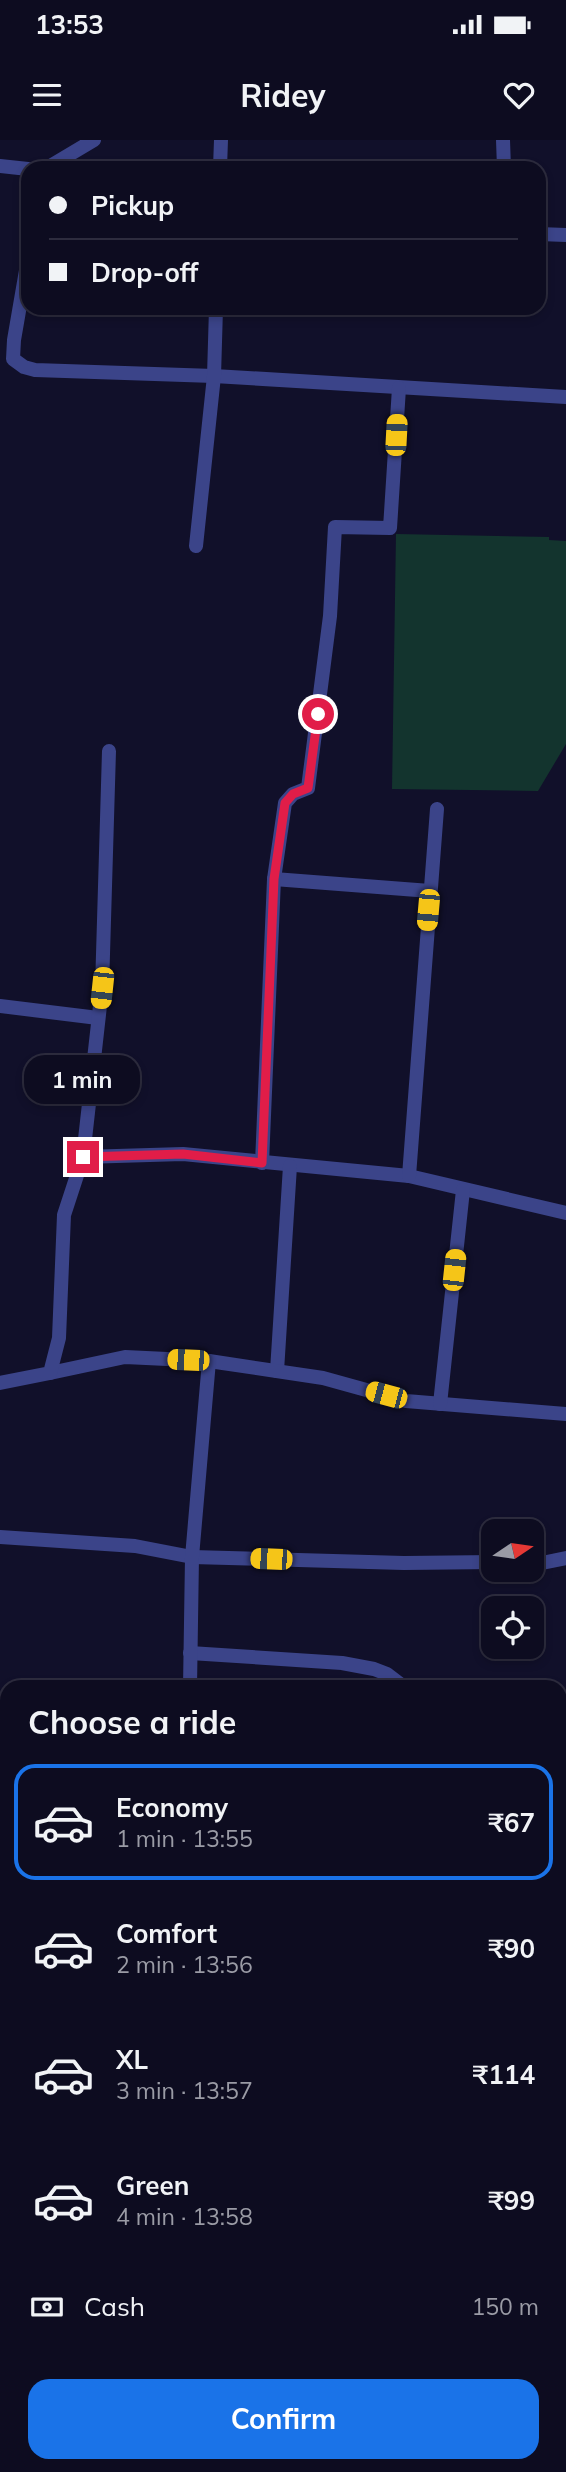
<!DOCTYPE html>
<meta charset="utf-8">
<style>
body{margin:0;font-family:Mulish,sans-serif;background:#1b1a2d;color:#f1f3f6;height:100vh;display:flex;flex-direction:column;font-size:26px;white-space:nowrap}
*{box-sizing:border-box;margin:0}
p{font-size:23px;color:#9a9ba5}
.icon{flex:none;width:38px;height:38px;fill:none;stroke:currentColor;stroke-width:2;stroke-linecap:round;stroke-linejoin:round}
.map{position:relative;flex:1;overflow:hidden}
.panel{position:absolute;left:0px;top:1540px;width:567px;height:793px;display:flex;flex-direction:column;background:#0d0c20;border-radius:21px 21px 0 0;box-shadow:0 4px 10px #0003,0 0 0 2px #2d2c3e}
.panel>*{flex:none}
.banner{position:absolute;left:21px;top:21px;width:525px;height:154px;border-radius:21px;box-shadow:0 4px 10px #0003,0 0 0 2px #2d2c3e;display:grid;align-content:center;height:154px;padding:0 28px;background:#0d0c20}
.needle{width:46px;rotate:77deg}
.controls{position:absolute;left:481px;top:1379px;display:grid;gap:14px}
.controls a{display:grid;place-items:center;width:63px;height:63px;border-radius:14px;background:#0d0c20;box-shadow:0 4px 10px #0003,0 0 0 2px #2d2c3e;font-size:35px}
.end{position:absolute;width:32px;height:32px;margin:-16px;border:9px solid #e11d48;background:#fff;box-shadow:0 0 0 4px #fff}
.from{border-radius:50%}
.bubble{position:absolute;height:49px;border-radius:21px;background:#0d0c20;box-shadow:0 4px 10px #0003,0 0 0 2px #2d2c3e;font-size:23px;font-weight:700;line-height:49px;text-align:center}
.car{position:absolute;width:21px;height:42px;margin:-21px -10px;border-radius:9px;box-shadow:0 0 5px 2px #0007;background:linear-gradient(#f5c518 24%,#345 0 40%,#f5c518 0 76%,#345 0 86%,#f5c518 0)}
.banner b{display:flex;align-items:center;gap:24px;height:66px;font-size:26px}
.banner b+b{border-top:2px solid #2d2c3e}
.banner i{width:18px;height:18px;background:#f1f3f6}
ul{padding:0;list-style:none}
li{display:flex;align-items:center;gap:21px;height:116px;margin:0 14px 10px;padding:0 14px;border:4px solid transparent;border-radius:21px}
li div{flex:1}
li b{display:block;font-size:26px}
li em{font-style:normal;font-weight:700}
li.selected{border-color:#1a73e8}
li>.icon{width:63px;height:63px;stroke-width:1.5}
h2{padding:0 28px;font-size:32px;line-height:84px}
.pay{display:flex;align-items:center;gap:18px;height:77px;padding:0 28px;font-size:26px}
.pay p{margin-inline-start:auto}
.action{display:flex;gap:14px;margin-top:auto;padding:14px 28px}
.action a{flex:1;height:80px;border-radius:21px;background:#1a73e8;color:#fff;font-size:28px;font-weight:700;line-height:80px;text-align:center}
.status{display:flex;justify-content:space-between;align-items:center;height:49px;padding:0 35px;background:#0d0c20;direction:ltr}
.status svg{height:19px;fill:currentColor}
header{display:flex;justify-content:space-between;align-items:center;height:91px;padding:0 28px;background:#0d0c20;font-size:32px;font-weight:700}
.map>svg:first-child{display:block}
.green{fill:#13342e}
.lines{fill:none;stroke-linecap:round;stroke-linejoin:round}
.minor{stroke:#3b4489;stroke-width:14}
.route{stroke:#e11d48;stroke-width:9}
</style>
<div class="status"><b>13:53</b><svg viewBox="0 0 49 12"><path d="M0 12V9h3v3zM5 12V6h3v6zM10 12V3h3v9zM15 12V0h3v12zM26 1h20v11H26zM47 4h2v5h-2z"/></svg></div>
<header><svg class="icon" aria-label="menu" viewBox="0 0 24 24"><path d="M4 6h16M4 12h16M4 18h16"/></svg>Ridey<svg class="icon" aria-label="heart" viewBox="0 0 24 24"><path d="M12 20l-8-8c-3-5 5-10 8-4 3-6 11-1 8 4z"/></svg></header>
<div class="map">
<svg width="566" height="2332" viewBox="0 0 566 2332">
<rect width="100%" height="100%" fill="#11102a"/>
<path class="green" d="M 396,394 L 549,397 L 549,400 L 566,401 L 566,604 L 538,651 L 392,649 Z"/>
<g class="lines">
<g class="minor">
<path d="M 503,0 L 504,28"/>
<path d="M 0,26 L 28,29"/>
<path d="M 47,28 L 94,0"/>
<path d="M 220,28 L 221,0"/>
<path d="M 539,94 L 566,95"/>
<path d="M 28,119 L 14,200 L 13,219 L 24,227 L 35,230 L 214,236 L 566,257"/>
<path d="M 196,406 L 214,236 L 216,168"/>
<path d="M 274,739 L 430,751"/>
<path d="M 0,866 L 98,878"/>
<path d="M 83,1017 L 183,1014 L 409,1036 L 566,1073"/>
<path d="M 262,1023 L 274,739 L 285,663 L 293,654 L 308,648 L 330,476 L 335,387 L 390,388 L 399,248"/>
<path d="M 409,1036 L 437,669"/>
<path d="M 277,1231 L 290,1026"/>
<path d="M 50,1233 L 125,1217 L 209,1221 L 323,1238 L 406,1261 L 566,1274"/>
<path d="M 0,1243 L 50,1233 L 59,1198 L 64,1075 L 83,1017 L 102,848 L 109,611"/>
<path d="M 440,1264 L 463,1050"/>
<path d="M 0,1397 L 135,1406 L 192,1417 L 404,1423 L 494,1422"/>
<path d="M 532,1425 L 566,1418"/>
<path d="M 190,1513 L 342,1523 L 374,1529 L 387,1534 L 404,1547"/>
<path d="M 190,1547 L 192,1417 L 209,1221"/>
<path d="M 560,1575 L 566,1576"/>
<path d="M 0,1669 L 7,1669"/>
<path d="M 560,1722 L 566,1722"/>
<path d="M 560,1780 L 566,1780"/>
<path d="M 0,1909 L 7,1909"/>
<path d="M 0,2025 L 7,2025"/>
<path d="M 560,2038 L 566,2038"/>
<path d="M 0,2131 L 7,2128"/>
<path d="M 560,2170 L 566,2170"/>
<path d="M 0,2231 L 7,2235"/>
<path d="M 560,2298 L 566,2298"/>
<path d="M 289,2332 L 290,2326"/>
</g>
</g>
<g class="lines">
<path class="route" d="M 83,1017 L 183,1014 L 262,1023 L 274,739 L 285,663 L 293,654 L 308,648 L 318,574"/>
</g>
</svg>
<div class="controls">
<a><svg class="needle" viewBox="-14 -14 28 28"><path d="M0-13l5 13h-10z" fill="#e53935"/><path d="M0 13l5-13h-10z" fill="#9a9ba5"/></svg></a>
<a><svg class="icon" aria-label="locate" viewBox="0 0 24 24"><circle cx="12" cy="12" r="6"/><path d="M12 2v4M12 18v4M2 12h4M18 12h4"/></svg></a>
</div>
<i class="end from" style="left:318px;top:574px"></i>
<i class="end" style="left:83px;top:1017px"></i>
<div class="bubble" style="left:24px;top:915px;width:116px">1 min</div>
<i class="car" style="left:396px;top:295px;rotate:3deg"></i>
<i class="car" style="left:428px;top:770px;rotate:185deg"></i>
<i class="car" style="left:102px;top:848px;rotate:186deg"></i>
<i class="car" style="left:454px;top:1130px;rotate:6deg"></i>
<i class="car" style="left:188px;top:1220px;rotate:272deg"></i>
<i class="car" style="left:386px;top:1255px;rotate:285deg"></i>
<i class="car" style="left:271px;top:1419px;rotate:272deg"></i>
<div class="banner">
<b><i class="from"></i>Pickup</b>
<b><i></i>Drop-off</b>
</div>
<section class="panel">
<h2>Choose a ride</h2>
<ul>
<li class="selected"><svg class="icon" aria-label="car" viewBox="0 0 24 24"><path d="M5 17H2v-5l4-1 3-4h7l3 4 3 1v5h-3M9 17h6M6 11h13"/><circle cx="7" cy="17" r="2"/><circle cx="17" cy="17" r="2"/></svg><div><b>Economy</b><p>1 min · 13:55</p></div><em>₹67</em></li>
<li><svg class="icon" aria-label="car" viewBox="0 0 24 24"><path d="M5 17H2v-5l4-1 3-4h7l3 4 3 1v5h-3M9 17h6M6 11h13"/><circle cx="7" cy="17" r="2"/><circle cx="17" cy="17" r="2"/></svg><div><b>Comfort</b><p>2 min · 13:56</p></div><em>₹90</em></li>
<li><svg class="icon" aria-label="car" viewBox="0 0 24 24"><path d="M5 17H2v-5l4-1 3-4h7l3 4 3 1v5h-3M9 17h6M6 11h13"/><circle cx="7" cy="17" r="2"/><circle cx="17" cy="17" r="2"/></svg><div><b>XL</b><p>3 min · 13:57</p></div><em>₹114</em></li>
<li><svg class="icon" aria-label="car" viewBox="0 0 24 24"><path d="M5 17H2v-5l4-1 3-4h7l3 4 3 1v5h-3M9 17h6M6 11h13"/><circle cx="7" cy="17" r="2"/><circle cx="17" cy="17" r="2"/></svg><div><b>Green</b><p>4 min · 13:58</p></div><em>₹99</em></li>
</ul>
<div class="pay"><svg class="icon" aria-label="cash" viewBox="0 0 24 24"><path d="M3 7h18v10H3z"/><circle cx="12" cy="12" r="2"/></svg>Cash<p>150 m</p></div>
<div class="action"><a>Confirm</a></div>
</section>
</div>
